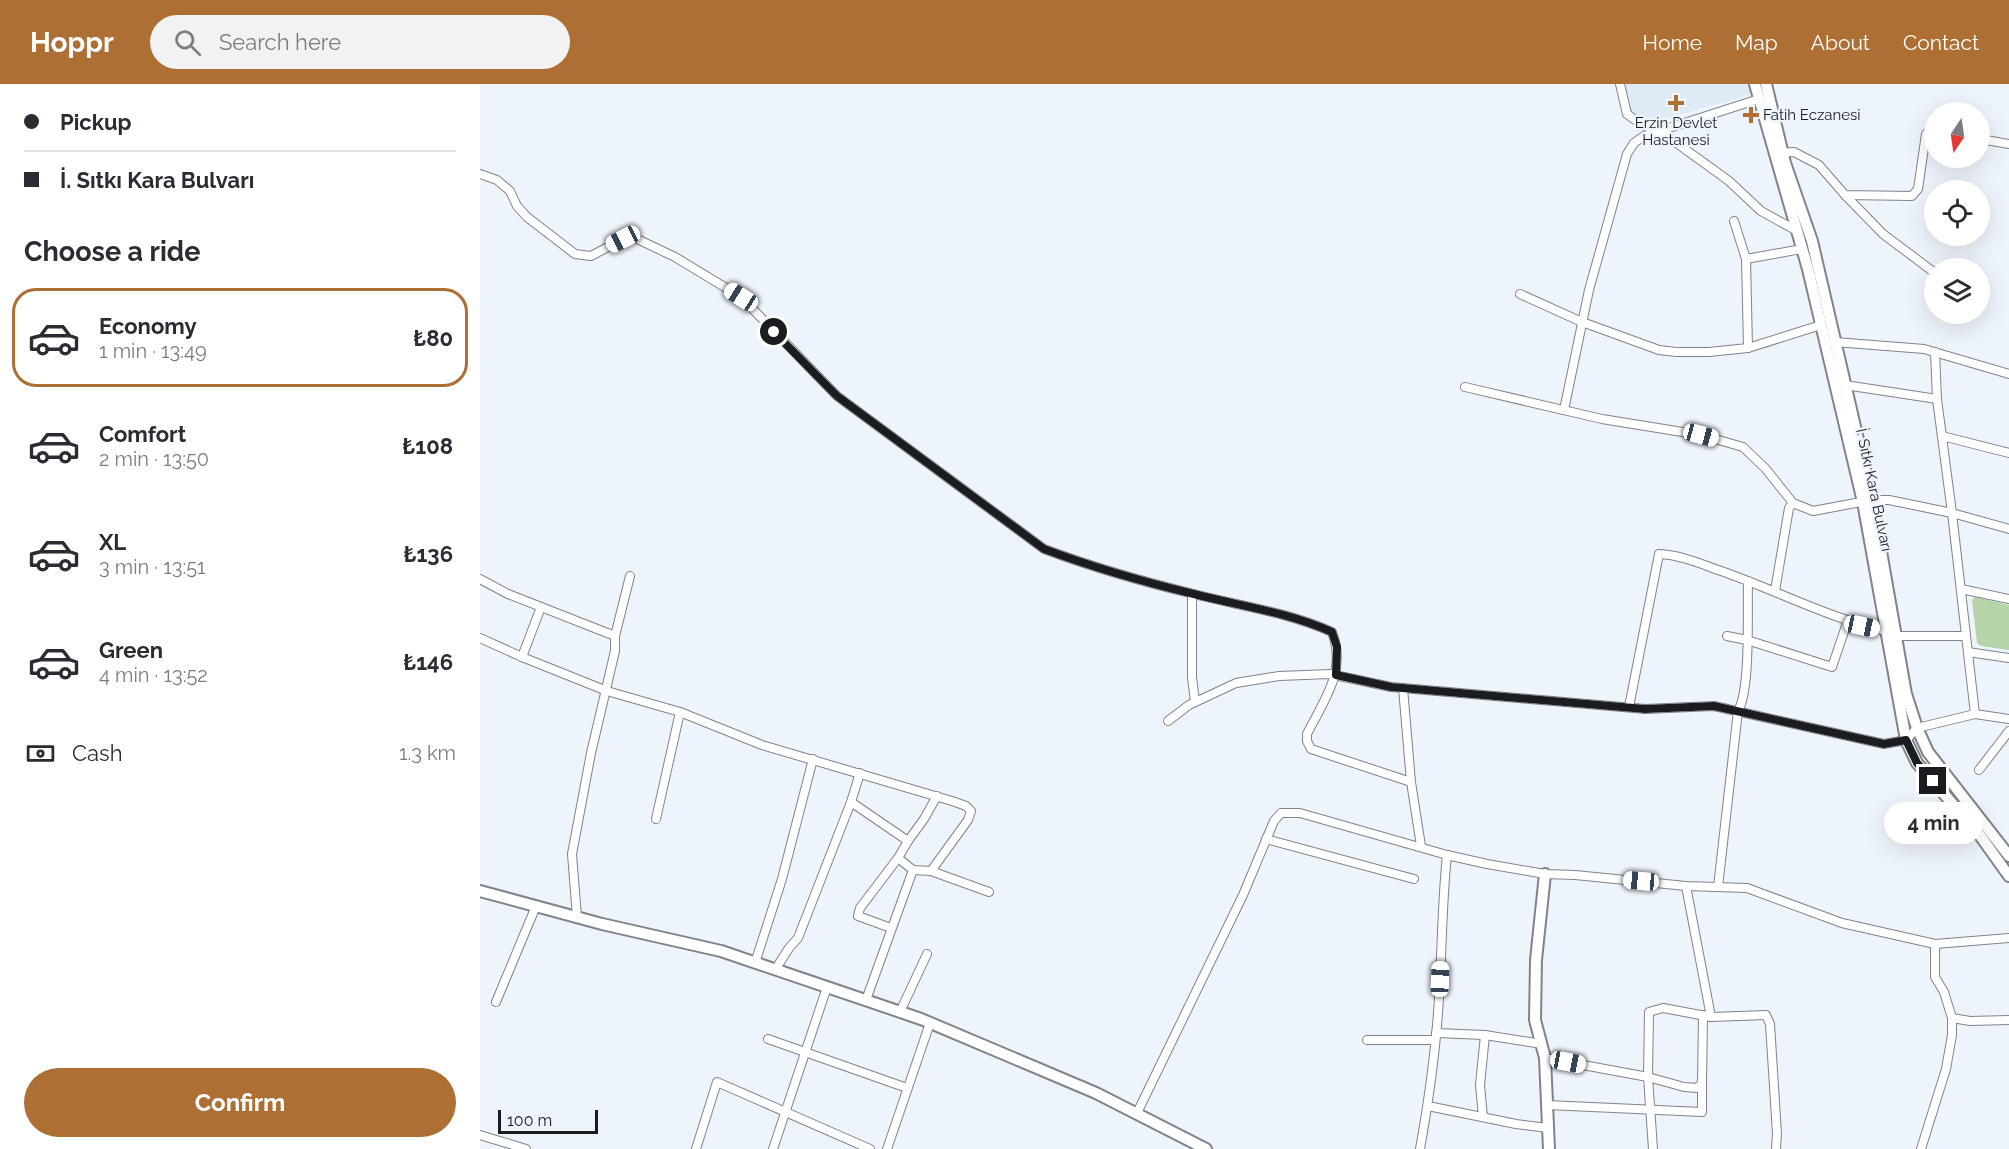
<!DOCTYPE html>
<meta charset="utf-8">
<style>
body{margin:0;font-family:Raleway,sans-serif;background:#f2f2f3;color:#2b2b33;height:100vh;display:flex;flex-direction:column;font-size:22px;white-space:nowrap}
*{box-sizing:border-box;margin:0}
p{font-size:20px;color:#7c7c81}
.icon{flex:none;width:33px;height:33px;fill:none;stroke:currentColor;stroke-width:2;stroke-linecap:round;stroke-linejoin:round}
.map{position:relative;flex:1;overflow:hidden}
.sheet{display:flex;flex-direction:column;background:#fff;width:480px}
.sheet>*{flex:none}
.guide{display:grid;align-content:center;height:132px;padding:0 24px;background:#fff}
.needle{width:39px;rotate:193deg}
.buttons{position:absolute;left:1444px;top:18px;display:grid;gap:12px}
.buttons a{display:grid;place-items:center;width:66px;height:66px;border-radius:50%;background:#fff;box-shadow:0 6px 24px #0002;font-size:30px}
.scale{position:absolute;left:18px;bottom:15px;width:100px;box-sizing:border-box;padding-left:6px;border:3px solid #1a1c1f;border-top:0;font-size:16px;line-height:21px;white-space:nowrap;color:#1a1c1f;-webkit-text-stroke:4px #eef4fb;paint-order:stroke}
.end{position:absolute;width:27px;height:27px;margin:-14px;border:8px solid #1a1c1f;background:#fff;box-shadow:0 0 0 3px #fff}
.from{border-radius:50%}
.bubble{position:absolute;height:42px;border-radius:21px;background:#fff;box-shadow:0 6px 24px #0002;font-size:20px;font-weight:700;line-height:42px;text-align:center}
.car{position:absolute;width:18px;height:36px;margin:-18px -9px;border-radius:8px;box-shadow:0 0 4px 2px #0007;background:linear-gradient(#fff 24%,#345 0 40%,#fff 0 76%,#345 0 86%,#fff 0)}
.guide b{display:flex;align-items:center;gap:21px;height:57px;font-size:22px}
.guide b+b{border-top:2px solid #e1e1e2}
.guide i{width:15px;height:15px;background:#2b2b33}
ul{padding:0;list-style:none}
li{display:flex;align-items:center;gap:18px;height:99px;margin:0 12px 9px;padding:0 12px;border:3px solid transparent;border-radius:24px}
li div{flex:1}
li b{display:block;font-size:22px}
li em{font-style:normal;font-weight:700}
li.active{border-color:#ad6f34}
li>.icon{width:54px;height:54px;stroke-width:1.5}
h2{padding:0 24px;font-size:27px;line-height:72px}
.pay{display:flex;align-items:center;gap:15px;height:66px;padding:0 24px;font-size:22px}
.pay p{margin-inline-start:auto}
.primary-button{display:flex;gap:12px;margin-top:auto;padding:12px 24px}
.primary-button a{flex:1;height:69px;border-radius:36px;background:#ad6f34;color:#fff;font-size:24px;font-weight:700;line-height:69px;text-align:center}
header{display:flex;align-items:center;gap:36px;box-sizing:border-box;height:84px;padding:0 30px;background:#ad6f34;color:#fff}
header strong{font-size:28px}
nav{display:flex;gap:33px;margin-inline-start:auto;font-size:21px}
.search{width:420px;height:54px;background:#f2f2f3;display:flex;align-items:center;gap:15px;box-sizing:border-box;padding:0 21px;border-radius:33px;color:#7c7c81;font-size:22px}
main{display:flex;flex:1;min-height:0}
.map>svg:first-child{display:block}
.built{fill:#deeaf6}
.green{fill:#b5d4a9}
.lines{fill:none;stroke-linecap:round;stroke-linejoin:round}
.street-casing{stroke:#7e848a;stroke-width:10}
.secondary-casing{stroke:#7e848a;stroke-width:14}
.street{stroke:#fff;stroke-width:8}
.secondary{stroke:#fff;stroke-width:10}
.route{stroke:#1a1c1f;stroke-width:8}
.poi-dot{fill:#ad6f34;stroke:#eef4fb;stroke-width:2}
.labels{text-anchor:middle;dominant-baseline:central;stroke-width:4.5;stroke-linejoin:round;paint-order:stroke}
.poi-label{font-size:15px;fill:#1a1c1f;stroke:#eef4fb;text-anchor:start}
.street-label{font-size:15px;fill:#1a1c1f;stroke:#eef4fb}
</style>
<header>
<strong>Hoppr</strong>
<div class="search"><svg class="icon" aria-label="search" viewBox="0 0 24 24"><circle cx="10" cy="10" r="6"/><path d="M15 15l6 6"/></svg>Search here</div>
<nav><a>Home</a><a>Map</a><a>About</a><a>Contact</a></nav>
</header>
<main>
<section class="sheet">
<div class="guide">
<b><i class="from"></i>Pickup</b>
<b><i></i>İ. Sıtkı Kara Bulvarı</b>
</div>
<h2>Choose a ride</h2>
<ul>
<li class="active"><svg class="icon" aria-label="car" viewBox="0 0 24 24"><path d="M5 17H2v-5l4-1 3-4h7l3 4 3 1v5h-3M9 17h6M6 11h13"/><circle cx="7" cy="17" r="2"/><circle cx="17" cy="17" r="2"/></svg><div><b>Economy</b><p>1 min · 13:49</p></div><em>₺80</em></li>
<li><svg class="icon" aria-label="car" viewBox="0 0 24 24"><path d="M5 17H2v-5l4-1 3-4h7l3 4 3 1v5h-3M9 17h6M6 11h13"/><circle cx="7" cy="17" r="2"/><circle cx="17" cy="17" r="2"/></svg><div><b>Comfort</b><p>2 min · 13:50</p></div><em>₺108</em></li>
<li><svg class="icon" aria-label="car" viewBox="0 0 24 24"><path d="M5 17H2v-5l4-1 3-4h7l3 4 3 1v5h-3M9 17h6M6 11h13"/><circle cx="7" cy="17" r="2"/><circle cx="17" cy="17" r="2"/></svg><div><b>XL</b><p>3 min · 13:51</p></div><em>₺136</em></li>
<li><svg class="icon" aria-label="car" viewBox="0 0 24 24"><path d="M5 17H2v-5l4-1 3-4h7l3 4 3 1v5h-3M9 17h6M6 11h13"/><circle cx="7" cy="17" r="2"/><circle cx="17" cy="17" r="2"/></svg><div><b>Green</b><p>4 min · 13:52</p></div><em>₺146</em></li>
</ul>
<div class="pay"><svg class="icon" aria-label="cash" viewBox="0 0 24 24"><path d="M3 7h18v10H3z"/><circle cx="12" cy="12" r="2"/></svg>Cash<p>1.3 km</p></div>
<div class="primary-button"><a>Confirm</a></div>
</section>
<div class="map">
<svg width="1529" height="1065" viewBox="0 0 1529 1065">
<rect width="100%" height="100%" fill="#eef4fb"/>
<path class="built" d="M 1145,0 L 1270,0 L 1274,10 L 1170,39 L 1149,27 Z"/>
<path class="green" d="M 1495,513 L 1529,521 L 1529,566 L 1501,562 L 1497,559 L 1492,516 Z"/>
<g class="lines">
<g class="street-casing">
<g id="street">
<path d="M 1140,0 L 1147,30 L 1162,41 L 1180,47 L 1249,97 L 1281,127 L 1317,147"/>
<path d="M 1500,55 L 1529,60"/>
<path d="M 1299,69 L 1314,68 L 1339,81 L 1365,111 L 1432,112 L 1438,105 L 1446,50 L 1453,44 L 1455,45"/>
<path d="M 0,90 L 17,96 L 30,107 L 37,122 L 47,133 L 95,170 L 111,172 L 143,155 L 153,153 L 195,173 L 261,213 L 357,312 L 564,465 C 612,483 664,498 714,510 C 760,522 808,528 852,548 C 867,587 844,616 827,650 L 827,657 L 831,665 L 931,698"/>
<path d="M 1365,111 L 1403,150 L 1455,189"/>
<path d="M 1254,137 L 1266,175"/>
<path d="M 1040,210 L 1102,238 L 1179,266 L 1196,268 L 1229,268 L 1268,264 L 1341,241"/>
<path d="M 1355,258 L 1444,265 L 1529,290"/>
<path d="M 1268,264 L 1266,175 L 1322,165"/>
<path d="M 1455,268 L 1457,315 L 1472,429 L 1495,630"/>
<path d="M 1365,301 L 1457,315"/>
<path d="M 985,303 L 1122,335 L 1221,351 L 1263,363 L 1285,384 L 1313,419 L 1333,427 L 1392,416 L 1409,416 L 1472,429 L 1529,445"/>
<path d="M 1084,326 L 1109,206 L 1147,70 L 1154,59 L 1164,52 L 1279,15"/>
<path d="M 1462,352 L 1529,369"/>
<path d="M 0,495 L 28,510 L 135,552"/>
<path d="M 1481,505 L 1529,515"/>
<path d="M 1295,507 L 1309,424 L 1313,419"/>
<path d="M 712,510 L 712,593 L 715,618"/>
<path d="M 1247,552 L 1267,556 L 1352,583 L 1368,536"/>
<path d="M 1416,552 L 1486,552"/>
<path d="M 0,554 L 42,573 L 127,607 L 200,628 L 282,661 L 472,717 L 486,722 L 491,727 L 488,736 L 451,787 L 433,786 L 418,774 L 428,757 L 371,718"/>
<path d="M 1488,568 L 1529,574"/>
<path d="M 42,573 L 61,523"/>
<path d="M 923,604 L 931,698 L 941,762"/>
<path d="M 1149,623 L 1179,470 C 1201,471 1221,480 1241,487 C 1296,506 1350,535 1407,547"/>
<path d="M 688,637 L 709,621 L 756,599 L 799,592 L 850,590 L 911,603 L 1165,625 L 1234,622 L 1404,660 L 1426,656 L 1437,644 L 1495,630 L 1529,635"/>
<path d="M 1499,686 L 1529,647"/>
<path d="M 176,735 L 200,628"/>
<path d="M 786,755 L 934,795"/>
<path d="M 428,757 L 444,735 L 457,712"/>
<path d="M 451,787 L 509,808"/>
<path d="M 1238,803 L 1258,627 C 1271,605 1267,526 1268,497"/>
<path d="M 97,833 L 92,770 L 111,669 L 135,567 L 135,552 L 150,492"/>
<path d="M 411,844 L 378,832 L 380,824 L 418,774"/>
<path d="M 275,879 L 302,795 L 333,675"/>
<path d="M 295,886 L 309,864 L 318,854 L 371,718 L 380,689"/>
<path d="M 386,916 L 433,786"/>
<path d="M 16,918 L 56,822"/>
<path d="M 420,928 L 447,870"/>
<path d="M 1231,933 L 1286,931 L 1290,940 L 1297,1050 L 1296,1065"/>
<path d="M 1472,934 L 1490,937 L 1529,936"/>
<path d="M 956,949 L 1005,951 L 1062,960"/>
<path d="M 288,955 L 427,1004"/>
<path d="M 887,956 L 955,956"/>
<path d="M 1065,974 L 1168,993 L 1204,1003 L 1217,1004 L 1222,999 L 1223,931"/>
<path d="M 1067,1021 L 1222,1028 L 1222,999"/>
<path d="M 948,1022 L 1036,1040 L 1068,1044"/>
<path d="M 657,1029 L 763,811 L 794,737 L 801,729 L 820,729 L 967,771 L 1007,780 L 1065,790 L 1095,791 L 1206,802 L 1267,804 L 1362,839 L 1455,860 L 1529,854"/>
<path d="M 1003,1033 L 1000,1001 L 1005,951"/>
<path d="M 0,1051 L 46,1065"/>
<path d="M 216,1065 L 237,998 L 390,1065"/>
<path d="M 293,1065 L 347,903"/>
<path d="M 407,1065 L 450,939"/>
<path d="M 940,1065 C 949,1015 956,965 959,914 C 962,866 962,818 967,771"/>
<path d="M 1173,1065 L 1168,993 L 1169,928 L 1183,924 L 1231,933 L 1206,802"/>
<path d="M 1441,1065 L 1466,985 L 1472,951 L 1472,934 L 1464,908 L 1455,893 L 1455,860"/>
</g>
</g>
<g class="secondary-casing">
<g id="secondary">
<path d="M 1275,0 L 1328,185 L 1383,418 L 1426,656 L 1437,679 L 1499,750 L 1529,792"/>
<path d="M 1286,0 L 1305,79 L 1332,157 L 1392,416 L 1426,610 L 1437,644 L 1448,668 L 1529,772"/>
<path d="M 1065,790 L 1056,876 L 1055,936 L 1065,974 L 1069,1065"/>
<path d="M 0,807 L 122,840 L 241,867 L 441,935 L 616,1009 L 726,1065"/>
</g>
</g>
<use href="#street" class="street"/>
<use href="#secondary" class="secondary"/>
</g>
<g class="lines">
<path class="route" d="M 294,248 L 357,312 L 564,465 C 612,483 664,498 714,510 C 760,522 808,528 852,548 L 857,563 L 856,591 L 911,603 L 1165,625 L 1234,622 L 1404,660 L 1426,656 L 1437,679 L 1453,697"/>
</g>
<g class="poi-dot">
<path d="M1193 10h6v6h6v6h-6v6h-6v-6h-6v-6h6z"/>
<path d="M1268 22h6v6h6v6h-6v6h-6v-6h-6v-6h6z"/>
</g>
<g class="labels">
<g class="poi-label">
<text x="1283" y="31">Fatih Eczanesi</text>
<text x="1196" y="39" text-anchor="middle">Erzin Devlet<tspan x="1196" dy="17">Hastanesi</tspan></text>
</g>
<g class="street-label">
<text transform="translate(1394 406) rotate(78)">İ. Sıtkı Kara Bulvarı</text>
</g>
</g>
</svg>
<div class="buttons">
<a><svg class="needle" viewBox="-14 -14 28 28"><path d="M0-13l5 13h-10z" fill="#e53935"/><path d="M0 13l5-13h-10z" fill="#7c7c81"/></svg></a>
<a><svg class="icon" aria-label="locate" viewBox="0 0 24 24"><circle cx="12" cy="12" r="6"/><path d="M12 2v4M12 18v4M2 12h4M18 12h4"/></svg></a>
<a><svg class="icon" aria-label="layers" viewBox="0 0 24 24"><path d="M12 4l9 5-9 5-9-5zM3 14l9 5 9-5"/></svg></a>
</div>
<div class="scale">100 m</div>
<i class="end from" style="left:294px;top:248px"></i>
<i class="end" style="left:1453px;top:697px"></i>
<div class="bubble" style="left:1404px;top:718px;width:99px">4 min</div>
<i class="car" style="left:143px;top:155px;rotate:243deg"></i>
<i class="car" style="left:261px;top:213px;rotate:302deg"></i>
<i class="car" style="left:1221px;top:351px;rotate:105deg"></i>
<i class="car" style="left:1382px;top:542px;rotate:102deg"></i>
<i class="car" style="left:1161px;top:797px;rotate:275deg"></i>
<i class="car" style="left:960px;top:895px;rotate:2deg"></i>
<i class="car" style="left:1088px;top:978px;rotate:101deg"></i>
</div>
</main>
